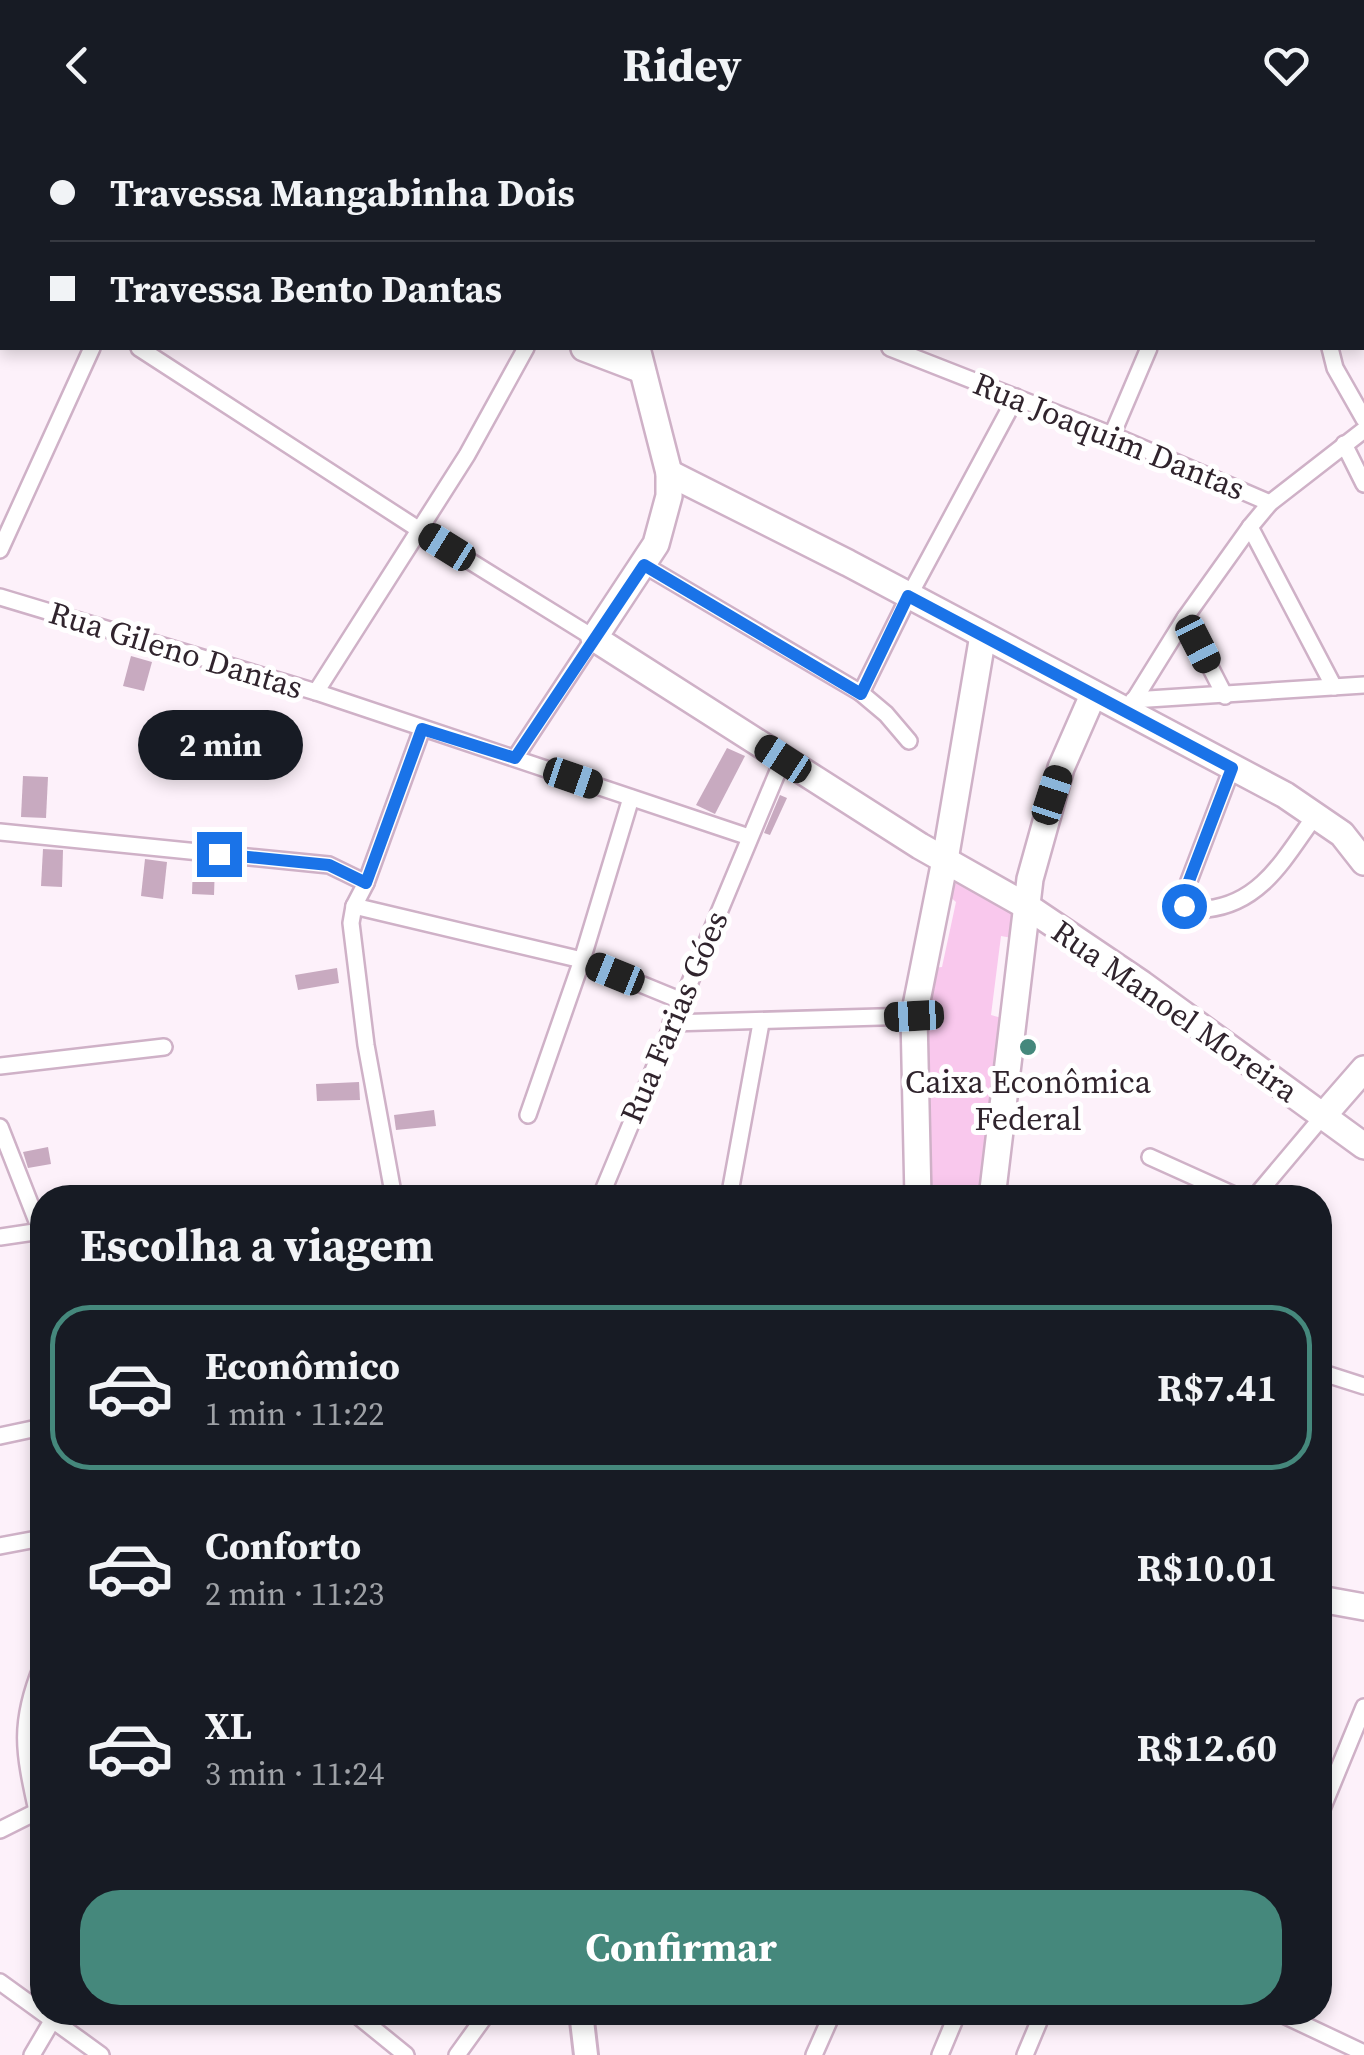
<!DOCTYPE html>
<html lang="pt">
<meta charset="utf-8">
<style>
body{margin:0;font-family:"Source Serif 4",serif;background:#242831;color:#f1f3f6;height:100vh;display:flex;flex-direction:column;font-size:38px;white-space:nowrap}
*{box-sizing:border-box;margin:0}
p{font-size:32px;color:#9ea1a6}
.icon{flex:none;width:55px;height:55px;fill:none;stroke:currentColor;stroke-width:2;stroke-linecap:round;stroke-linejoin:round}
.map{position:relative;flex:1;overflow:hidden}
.details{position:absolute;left:30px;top:1055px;width:1302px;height:840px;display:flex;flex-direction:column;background:#171b24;border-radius:40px;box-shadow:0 5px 15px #0003}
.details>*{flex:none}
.guide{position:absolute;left:0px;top:0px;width:1365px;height:220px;box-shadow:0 5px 15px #0003;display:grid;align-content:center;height:220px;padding:0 50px;background:#171b24}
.end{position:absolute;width:45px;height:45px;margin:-22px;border:12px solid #1a73e8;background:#fff;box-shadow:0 0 0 5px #fff}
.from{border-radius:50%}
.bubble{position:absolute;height:70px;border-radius:35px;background:#171b24;box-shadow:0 5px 15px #0003;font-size:32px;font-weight:700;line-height:70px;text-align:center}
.car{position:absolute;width:30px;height:60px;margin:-30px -15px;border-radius:12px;box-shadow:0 0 8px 2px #0007;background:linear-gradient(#222 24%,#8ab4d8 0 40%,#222 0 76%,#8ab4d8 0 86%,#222 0)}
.guide b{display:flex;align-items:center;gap:35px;height:95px;font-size:38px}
.guide b+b{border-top:2px solid #363941}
.guide i{width:25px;height:25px;background:#f1f3f6}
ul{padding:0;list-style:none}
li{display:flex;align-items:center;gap:30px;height:165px;margin:0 20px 15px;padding:0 30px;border:5px solid transparent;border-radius:40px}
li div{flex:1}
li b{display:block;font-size:38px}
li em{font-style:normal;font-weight:700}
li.on{border-color:#45887c}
li>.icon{width:90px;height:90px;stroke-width:1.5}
h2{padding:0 50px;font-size:45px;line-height:120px}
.action{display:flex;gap:20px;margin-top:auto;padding:20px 50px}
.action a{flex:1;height:115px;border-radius:40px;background:#45887c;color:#fff;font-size:40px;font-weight:700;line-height:115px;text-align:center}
header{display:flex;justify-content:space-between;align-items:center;height:130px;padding:0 50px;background:#171b24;font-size:45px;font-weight:700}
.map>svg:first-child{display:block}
.green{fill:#f9c8ed}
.building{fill:#c8aac0}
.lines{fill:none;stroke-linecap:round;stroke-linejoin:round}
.lane-casing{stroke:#cfb1c7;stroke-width:12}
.street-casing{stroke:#cfb1c7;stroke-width:20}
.secondary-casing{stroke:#cfb1c7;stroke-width:28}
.primary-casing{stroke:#cfb1c7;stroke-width:30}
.lane{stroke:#fff;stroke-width:8}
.street{stroke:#fff;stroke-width:15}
.secondary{stroke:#fff;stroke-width:22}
.primary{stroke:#fff;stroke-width:25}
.route{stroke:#1a73e8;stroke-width:12}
.poi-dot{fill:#45887c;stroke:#fff;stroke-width:4}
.labels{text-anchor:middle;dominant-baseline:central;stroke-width:10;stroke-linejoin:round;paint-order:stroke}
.street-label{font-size:32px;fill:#30242d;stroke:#fff}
.poi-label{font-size:32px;fill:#30242d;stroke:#fff}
</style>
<header><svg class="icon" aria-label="back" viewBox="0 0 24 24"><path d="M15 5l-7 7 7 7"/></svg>Ridey<svg class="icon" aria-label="heart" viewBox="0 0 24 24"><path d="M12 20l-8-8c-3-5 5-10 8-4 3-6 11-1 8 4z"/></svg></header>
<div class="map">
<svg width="1364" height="1925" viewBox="0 0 1364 1925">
<rect width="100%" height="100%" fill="#fdf1fa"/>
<path class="green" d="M 959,751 L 1011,781 L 1012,808 L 1001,806 L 991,885 L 1005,889 L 980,1067 L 926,1068 L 921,892 L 931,838 L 942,837 L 956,772 L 948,765 L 952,757 Z"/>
<g class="building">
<path d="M 131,526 L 152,532 L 144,561 L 123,556 Z"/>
<path d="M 727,618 L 745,626 L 715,684 L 696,675 Z"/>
<path d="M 23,646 L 48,647 L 46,688 L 21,687 Z"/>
<path d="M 780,665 L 787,668 L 770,705 L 764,703 Z"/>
<path d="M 43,719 L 63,720 L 62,757 L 41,756 Z"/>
<path d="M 145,729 L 167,732 L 163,769 L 141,766 Z"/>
<path d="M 193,733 L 215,735 L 214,765 L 192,764 Z"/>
<path d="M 337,838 L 339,853 L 298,860 L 295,845 Z"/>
<path d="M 359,952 L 360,970 L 317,971 L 316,954 Z"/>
<path d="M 434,980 L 436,996 L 396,1000 L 394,985 Z"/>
<path d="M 48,1017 L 51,1034 L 28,1038 L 23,1022 Z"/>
</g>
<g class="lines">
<g class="lane-casing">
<path id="lane" d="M 1320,1149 L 1324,1151"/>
</g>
<g class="street-casing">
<g id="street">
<path d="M 0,125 L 2,127"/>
<path d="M 139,218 L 418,399 L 594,508 L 515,628"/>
<path d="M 890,218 L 1112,305 L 1270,373"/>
<path d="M 1330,218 L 1335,238 L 1364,289"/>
<path d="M 1112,305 L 1149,218"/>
<path d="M 1344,314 L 1364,354"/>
<path d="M 1250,397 L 1334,557"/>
<path d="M 0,420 L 92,218"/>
<path d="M 644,435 L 861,563 L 886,584 L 909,611"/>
<path d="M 0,467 L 316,562 L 749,707"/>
<path d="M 1185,488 L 1225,566"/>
<path d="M 316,562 L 467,325 L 526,218"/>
<path d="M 861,563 L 909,466 L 1016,267"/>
<path d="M 1133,570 L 1364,555"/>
<path d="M 1126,583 L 1185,488 L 1250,397 L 1270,373 L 1364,300"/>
<path d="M 1232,638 L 1184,764 L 1184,777 C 1193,781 1197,780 1207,779 C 1262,773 1285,727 1315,686"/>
<path d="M 0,702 L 329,735 L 366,753"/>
<path d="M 354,776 L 582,830 L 682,871"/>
<path d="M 671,893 L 914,886"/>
<path d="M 0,936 L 164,917"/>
<path d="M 528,985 L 582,830 L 631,668"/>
<path d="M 0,997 L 42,1104"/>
<path d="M 1150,1027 L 1241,1068"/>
<path d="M 394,1068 L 366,915 L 351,793 L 354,776 L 366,753 L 422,599"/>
<path d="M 600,1068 L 783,629"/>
<path d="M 729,1068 L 761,893"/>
<path d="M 1254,1068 L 1323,986"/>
<path d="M 0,1107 L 41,1101"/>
<path d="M 1320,1242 L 1364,1256"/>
<path d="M 0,1306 L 42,1297"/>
<path d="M 0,1416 L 42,1408"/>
<path d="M 37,1681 C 24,1622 18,1594 42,1536"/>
<path d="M 1320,1684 L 1364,1577"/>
<path d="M 0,1700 L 42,1679"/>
<path d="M 0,1852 L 101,1925"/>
<path d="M 353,1882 L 406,1925"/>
<path d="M 1277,1882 L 1364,1923"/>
<path d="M 32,1925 L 52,1891"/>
<path d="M 457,1925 L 488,1882"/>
<path d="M 814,1925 L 833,1882"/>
<path d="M 940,1925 L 958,1882"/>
<path d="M 1025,1925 L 1043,1882"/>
</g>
</g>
<g class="secondary-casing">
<path id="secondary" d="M 581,1882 L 586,1925"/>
</g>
<g class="primary-casing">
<g id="primary">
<path d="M 607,0 L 607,2"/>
<path d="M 585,2 L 585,0"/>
<path d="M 584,218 L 642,240"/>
<path d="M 637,218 L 669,343 L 669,366 L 656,414 L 594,508 L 920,716 L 1028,777 L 1142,854 L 1364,1016"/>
<path d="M 669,343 L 848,433 L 1285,665 L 1342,704 L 1364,732"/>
<path d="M 1323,986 L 1364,939"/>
<path d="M 918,1068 L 914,886 L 945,730 L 983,505"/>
<path d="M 992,1068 L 1030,749 L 1061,638 L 1093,565"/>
<path d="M 1320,1469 L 1364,1477"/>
</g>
</g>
<use href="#lane" class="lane"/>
<use href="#street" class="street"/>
<use href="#secondary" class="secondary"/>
<use href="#primary" class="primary"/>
</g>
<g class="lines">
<path class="route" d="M 219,724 L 329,735 L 366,753 L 422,599 L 515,628 L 644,435 L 861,564 L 908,466 L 1232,638 L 1184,764 L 1184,776"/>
</g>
<circle class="poi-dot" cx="1028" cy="917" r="10"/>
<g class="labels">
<g class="street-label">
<text transform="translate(1109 306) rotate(22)">Rua Joaquim Dantas</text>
<text transform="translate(176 520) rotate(17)">Rua Gileno Dantas</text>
<text transform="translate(1175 881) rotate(35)">Rua Manoel Moreira</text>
<text transform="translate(674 887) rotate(-67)">Rua Farias Góes</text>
</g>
<g class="poi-label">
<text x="1028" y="952">Caixa Econômica<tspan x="1028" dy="37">Federal</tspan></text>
</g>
</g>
</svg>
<i class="end from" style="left:1184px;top:776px"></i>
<i class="end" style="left:219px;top:724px"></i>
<div class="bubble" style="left:138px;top:580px;width:165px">2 min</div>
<i class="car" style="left:447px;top:417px;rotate:302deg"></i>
<i class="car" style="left:1198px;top:514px;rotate:153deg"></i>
<i class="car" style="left:783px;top:629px;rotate:303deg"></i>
<i class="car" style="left:573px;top:648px;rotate:109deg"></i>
<i class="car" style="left:1052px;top:665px;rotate:18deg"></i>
<i class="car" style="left:615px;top:844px;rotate:292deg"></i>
<i class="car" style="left:914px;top:886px;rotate:267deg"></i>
<div class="guide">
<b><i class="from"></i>Travessa Mangabinha Dois</b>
<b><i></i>Travessa Bento Dantas</b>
</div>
<section class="details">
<h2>Escolha a viagem</h2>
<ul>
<li class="on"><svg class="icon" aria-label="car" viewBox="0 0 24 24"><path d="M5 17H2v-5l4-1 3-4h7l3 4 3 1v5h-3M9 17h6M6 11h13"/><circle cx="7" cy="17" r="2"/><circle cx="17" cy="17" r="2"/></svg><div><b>Econômico</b><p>1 min · 11:22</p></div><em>R$7.41</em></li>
<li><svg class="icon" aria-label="car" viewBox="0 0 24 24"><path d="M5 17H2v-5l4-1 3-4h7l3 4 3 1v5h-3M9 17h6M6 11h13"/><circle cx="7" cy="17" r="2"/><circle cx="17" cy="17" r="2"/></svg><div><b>Conforto</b><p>2 min · 11:23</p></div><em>R$10.01</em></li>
<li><svg class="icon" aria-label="car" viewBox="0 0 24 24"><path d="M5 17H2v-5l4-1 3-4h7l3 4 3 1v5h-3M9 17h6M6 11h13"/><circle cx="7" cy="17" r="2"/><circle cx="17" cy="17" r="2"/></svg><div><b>XL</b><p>3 min · 11:24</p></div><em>R$12.60</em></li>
</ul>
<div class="action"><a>Confirmar</a></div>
</section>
</div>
